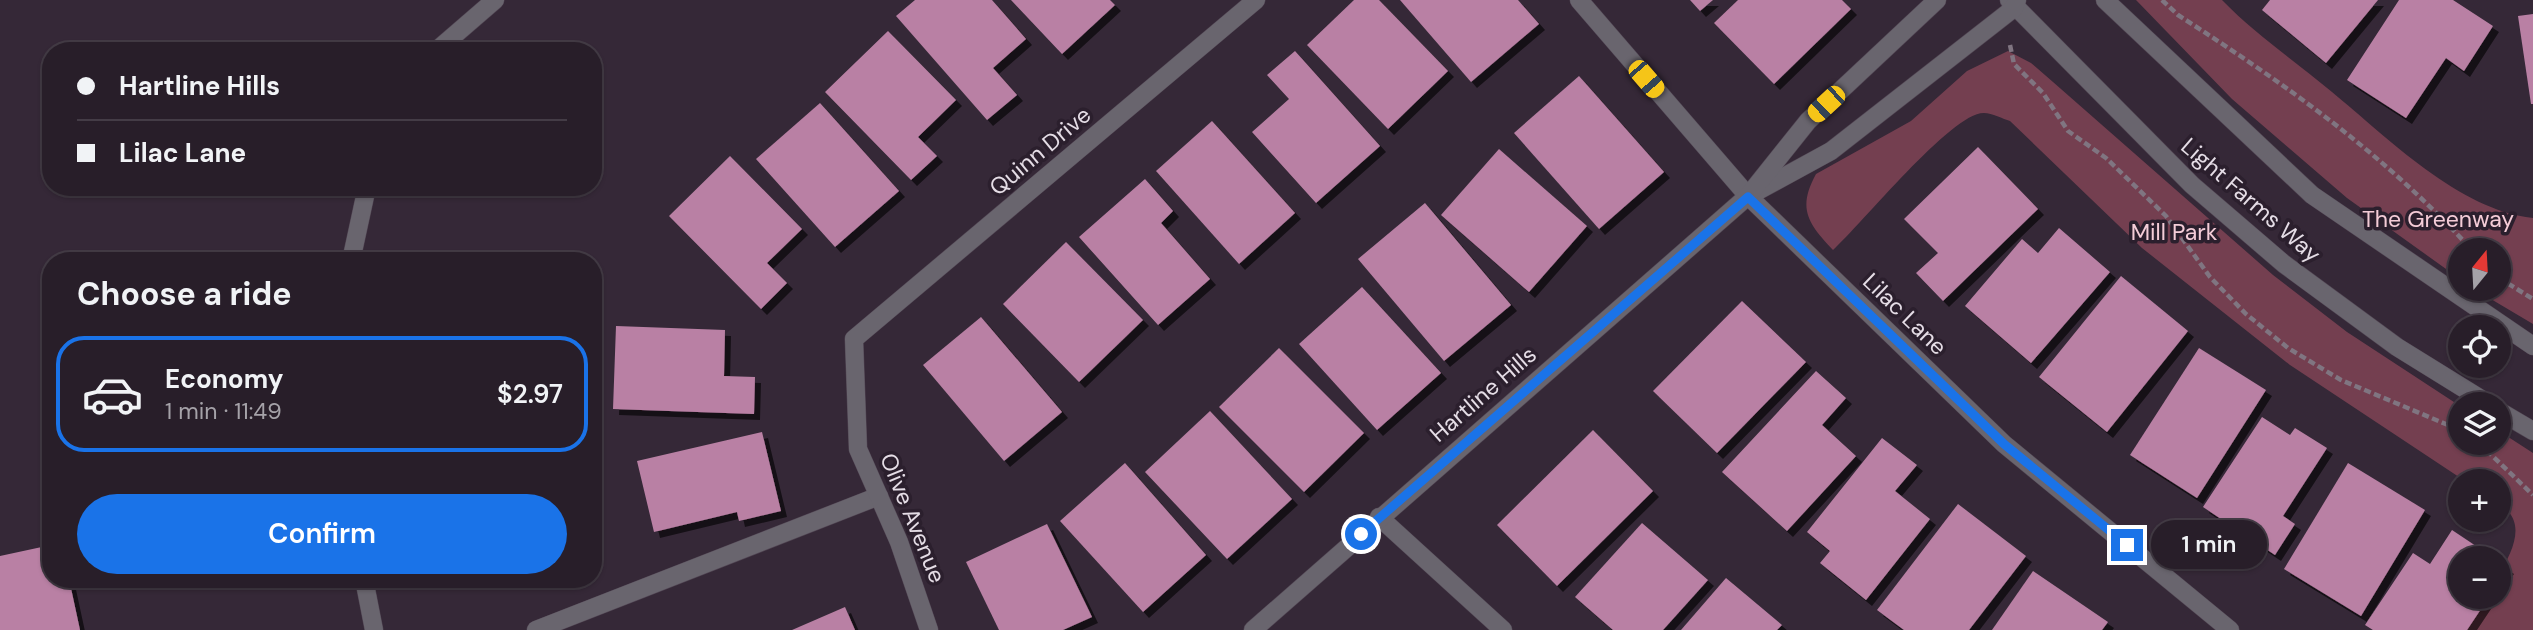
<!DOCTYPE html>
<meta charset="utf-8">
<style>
body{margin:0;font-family:"DM Sans",sans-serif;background:#342b35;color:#f1f3f6;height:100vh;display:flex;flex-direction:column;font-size:26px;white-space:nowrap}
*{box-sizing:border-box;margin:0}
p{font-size:23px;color:#a5a2a8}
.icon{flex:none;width:38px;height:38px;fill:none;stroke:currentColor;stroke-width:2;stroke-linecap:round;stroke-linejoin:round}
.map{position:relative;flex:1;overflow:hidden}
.drawer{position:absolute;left:42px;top:252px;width:560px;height:336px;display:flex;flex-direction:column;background:#281e29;border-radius:28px;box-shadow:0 2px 5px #0004,0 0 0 2px #443c46}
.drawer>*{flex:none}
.banner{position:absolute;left:42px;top:42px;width:560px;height:154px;border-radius:28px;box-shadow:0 2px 5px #0004,0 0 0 2px #443c46;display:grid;align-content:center;height:154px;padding:0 35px;background:#281e29}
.needle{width:46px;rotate:18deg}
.buttons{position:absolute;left:2448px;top:238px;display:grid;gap:14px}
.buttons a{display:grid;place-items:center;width:63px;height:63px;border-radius:50%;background:#281e29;box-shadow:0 2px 5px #0004,0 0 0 2px #443c46;font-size:35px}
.end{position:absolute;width:32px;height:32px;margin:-16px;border:9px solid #1a73e8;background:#fff;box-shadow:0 0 0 4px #fff}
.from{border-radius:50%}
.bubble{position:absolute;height:49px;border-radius:24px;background:#281e29;box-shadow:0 2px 5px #0004,0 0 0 2px #443c46;font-size:23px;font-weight:600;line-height:49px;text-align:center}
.car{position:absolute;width:21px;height:42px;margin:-21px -10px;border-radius:9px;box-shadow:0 0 5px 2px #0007;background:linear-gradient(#f5c518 24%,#345 0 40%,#f5c518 0 76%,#345 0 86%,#f5c518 0)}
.banner b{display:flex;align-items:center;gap:24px;height:66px;font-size:26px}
.banner b+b{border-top:2px solid #443c46}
.banner i{width:18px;height:18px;background:#f1f3f6}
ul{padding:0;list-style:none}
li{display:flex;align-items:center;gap:21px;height:116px;margin:0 14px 10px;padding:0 21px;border:4px solid transparent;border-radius:28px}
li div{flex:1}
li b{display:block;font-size:26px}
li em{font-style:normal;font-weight:600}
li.selected{border-color:#1a73e8}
li>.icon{width:63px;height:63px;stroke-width:1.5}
h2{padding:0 35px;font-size:32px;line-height:84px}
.cta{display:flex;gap:14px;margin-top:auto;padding:14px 35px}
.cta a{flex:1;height:80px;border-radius:42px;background:#1a73e8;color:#fff;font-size:28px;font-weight:600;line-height:80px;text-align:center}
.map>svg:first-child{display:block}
.green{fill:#743f50}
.building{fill:#b980a4;filter:url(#shadow)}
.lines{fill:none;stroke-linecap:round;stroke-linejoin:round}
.minor-casing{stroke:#514553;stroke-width:19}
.path{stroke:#807581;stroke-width:4.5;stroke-dasharray:7 3.5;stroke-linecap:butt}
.minor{stroke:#69656e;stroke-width:18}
.route{stroke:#1a73e8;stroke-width:9}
.labels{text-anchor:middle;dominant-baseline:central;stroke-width:7;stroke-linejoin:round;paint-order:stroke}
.street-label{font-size:23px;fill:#e5dde6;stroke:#2b1f2d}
.park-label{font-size:23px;fill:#f4ccd7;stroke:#2b1f2d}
</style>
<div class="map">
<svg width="2533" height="630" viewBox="0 0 2533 630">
<defs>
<filter id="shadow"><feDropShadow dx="6" dy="6" stdDeviation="0" flood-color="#0009"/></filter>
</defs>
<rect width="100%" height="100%" fill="#352837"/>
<g class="green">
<path d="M 2136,0 L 2222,0 C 2256,35 2295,61 2332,92 C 2388,138 2459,210 2533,218 L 2533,324 L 2474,289 L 2499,289 L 2499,250 L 2460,250 L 2460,279 L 2347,198 L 2232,99 Z"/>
<path d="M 2008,51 L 2031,63 L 2053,82 L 2273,275 L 2347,332 L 2460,406 L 2460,443 L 2499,443 L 2499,431 L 2533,453 L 2533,630 L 2460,630 L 2484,597 L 2499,597 C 2499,590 2497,580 2500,574 C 2511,552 2529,523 2499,503 L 2499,481 L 2465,481 L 2290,365 L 2142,248 L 2010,121 C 2003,119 1992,113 1984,113 C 1952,112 1861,225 1833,250 C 1808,223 1797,209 1816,174 L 1911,121 L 1967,71 Z"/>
</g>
<g class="building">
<path d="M 915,0 L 992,0 L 1026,39 L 993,68 L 1017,95 L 987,120 L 896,16 Z"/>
<path d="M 1011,0 L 1110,0 L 1115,5 L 1062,54 Z"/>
<path d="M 1354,0 L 1379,0 L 1448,71 L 1388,129 L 1307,45 Z"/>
<path d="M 1400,0 L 1518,0 L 1539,24 L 1471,82 Z"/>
<path d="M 1690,0 L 1713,0 L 1700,11 Z"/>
<path d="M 1738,0 L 1842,0 L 1851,9 L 1774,84 L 1714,23 Z"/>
<path d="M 2270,0 L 2378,0 L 2326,63 L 2262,10 Z"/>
<path d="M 2399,0 L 2453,0 L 2493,26 L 2464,71 L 2446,58 L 2406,118 L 2347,80 Z"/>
<path d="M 2533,14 L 2533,104 L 2531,104 L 2518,16 Z"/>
<path d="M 888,31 L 956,100 L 918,137 L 937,156 L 911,180 L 825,92 Z"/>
<path d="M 1295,51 L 1380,146 L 1316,203 L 1252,132 L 1289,99 L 1267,75 Z"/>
<path d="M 1579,76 L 1664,172 L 1599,229 L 1514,133 Z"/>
<path d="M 820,103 L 899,191 L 835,247 L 756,159 Z"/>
<path d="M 1212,121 L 1295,213 L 1239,264 L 1156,171 Z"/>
<path d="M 1978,147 L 2038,209 L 1943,301 L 1916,273 L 1938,253 L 1904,219 Z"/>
<path d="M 1499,149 L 1587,226 L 1529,292 L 1441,215 Z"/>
<path d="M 730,156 L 802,229 L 767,263 L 787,283 L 761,309 L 669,216 Z"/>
<path d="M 1145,179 L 1173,211 L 1161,223 L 1210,279 L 1158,325 L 1079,237 Z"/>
<path d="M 1425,203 L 1511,305 L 1444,361 L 1358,259 Z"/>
<path d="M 2059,228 L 2110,272 L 2031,363 L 1965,306 L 2022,239 L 2038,253 Z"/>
<path d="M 1066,242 L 1143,320 L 1079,382 L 1003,304 Z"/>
<path d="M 2121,276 L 2188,331 L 2107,432 L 2039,377 Z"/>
<path d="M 1362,287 L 1441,373 L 1377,430 L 1299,344 Z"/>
<path d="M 1742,301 L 1806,362 L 1717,453 L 1653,391 Z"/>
<path d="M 981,317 L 1062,412 L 1004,461 L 923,365 Z"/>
<path d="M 616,326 L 725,330 L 724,376 L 755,377 L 754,414 L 613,409 Z"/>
<path d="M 1279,348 L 1364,433 L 1304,492 L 1219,407 Z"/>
<path d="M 2199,348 L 2266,390 L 2197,498 L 2130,455 Z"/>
<path d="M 1816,371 L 1846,398 L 1822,425 L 1856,456 L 1787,531 L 1722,472 Z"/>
<path d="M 1210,411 L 1292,499 L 1227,559 L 1145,472 Z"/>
<path d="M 2262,417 L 2290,435 L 2295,428 L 2327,448 L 2283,516 L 2295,524 L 2275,555 L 2203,507 Z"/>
<path d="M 1593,430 L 1653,491 L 1557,586 L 1497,525 Z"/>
<path d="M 762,432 L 781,511 L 739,521 L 737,512 L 654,532 L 637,461 Z"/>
<path d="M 1882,438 L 1917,465 L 1895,491 L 1930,519 L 1866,600 L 1820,563 L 1830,551 L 1807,532 Z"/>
<path d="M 1125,463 L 1206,555 L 1143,612 L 1060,521 Z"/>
<path d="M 2348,463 L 2425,510 L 2361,616 L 2284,569 Z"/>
<path d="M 1958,504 L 2026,556 L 1969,630 L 1904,630 L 1877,610 Z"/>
<path d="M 1642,523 L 1708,580 L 1663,630 L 1613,630 L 1575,597 Z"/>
<path d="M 1047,524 L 1092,617 L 1063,630 L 999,630 L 966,562 Z"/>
<path d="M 2452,530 L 2494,558 L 2460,558 L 2460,597 L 2489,597 L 2467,630 L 2373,630 L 2365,625 L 2413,553 L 2430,564 Z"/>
<path d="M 51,545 L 51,579 L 69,579 L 80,630 L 0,630 L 0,556 Z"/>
<path d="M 2499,562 L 2508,568 L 2499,581 Z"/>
<path d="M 2033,571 L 2108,622 L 2102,630 L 1992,630 Z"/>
<path d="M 1726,578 L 1782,625 L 1777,630 L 1681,630 Z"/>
<path d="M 845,607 L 855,630 L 792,630 Z"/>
</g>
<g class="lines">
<g class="minor-casing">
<g id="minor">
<path d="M 1579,0 L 1748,196 L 2004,444 L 2230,630"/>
<path d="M 2009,0 L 2192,185 L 2284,264 L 2397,347 L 2489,404"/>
<path d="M 2105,0 L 2312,195 L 2533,346"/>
<path d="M 436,51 L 495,0"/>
<path d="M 1754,193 L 1831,151 L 2014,8 L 2017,0"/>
<path d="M 351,261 L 367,187"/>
<path d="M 2499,411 L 2533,431"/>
<path d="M 1379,517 L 1503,630"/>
<path d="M 364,579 L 374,630"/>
<path d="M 536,630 L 879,496"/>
<path d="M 929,630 L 899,542 L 858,449 L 854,339 L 1256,0"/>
<path d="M 1253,630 L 1748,196 L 1808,121 L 1937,0"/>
</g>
</g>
<g class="path">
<path d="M 2162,0 L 2178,15 C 2288,86 2383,153 2472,250"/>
<path d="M 2010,45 L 2014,64 L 2043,93 L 2068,131 L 2106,158 L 2166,216 L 2210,277 L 2246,314 L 2288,348 L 2341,380 L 2460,430"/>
<path d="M 2499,278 L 2533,299"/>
<path d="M 2479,443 L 2533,495"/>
</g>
<use href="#minor" class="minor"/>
</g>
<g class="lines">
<path class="route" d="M 1361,534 L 1748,197 L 2004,444 L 2127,545"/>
</g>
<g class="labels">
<g class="street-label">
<text transform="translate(1040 151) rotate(-40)">Quinn Drive</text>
<text transform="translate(2251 200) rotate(41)">Light Farms Way</text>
<text transform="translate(1905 314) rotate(44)">Lilac Lane</text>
<text transform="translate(1483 394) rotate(-41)">Hartline Hills</text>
<text transform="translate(913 518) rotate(68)">Olive Avenue</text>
</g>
<g class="park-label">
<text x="2438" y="219">The Greenway</text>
<text x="2174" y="232">Mill Park</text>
</g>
</g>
</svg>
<div class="buttons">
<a><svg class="needle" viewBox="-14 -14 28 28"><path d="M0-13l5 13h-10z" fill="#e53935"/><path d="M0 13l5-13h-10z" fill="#a5a2a8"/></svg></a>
<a><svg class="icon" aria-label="locate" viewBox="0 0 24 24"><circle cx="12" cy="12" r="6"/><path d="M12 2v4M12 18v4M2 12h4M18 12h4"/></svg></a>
<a><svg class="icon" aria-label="layers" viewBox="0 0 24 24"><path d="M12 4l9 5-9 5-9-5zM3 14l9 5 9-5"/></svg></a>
<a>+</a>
<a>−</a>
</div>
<i class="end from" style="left:1361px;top:534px"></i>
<i class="end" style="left:2127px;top:545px"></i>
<div class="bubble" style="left:2151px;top:520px;width:116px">1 min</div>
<i class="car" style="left:1646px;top:79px;rotate:139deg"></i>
<i class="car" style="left:1826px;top:104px;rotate:227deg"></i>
<div class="banner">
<b><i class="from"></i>Hartline Hills</b>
<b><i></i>Lilac Lane</b>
</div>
<section class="drawer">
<h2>Choose a ride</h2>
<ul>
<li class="selected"><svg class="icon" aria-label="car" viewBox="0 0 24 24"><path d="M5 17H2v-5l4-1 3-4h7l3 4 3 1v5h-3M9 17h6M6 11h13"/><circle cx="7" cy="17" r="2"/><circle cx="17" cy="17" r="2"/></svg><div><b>Economy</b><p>1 min · 11:49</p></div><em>$2.97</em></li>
</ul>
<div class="cta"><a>Confirm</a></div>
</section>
</div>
